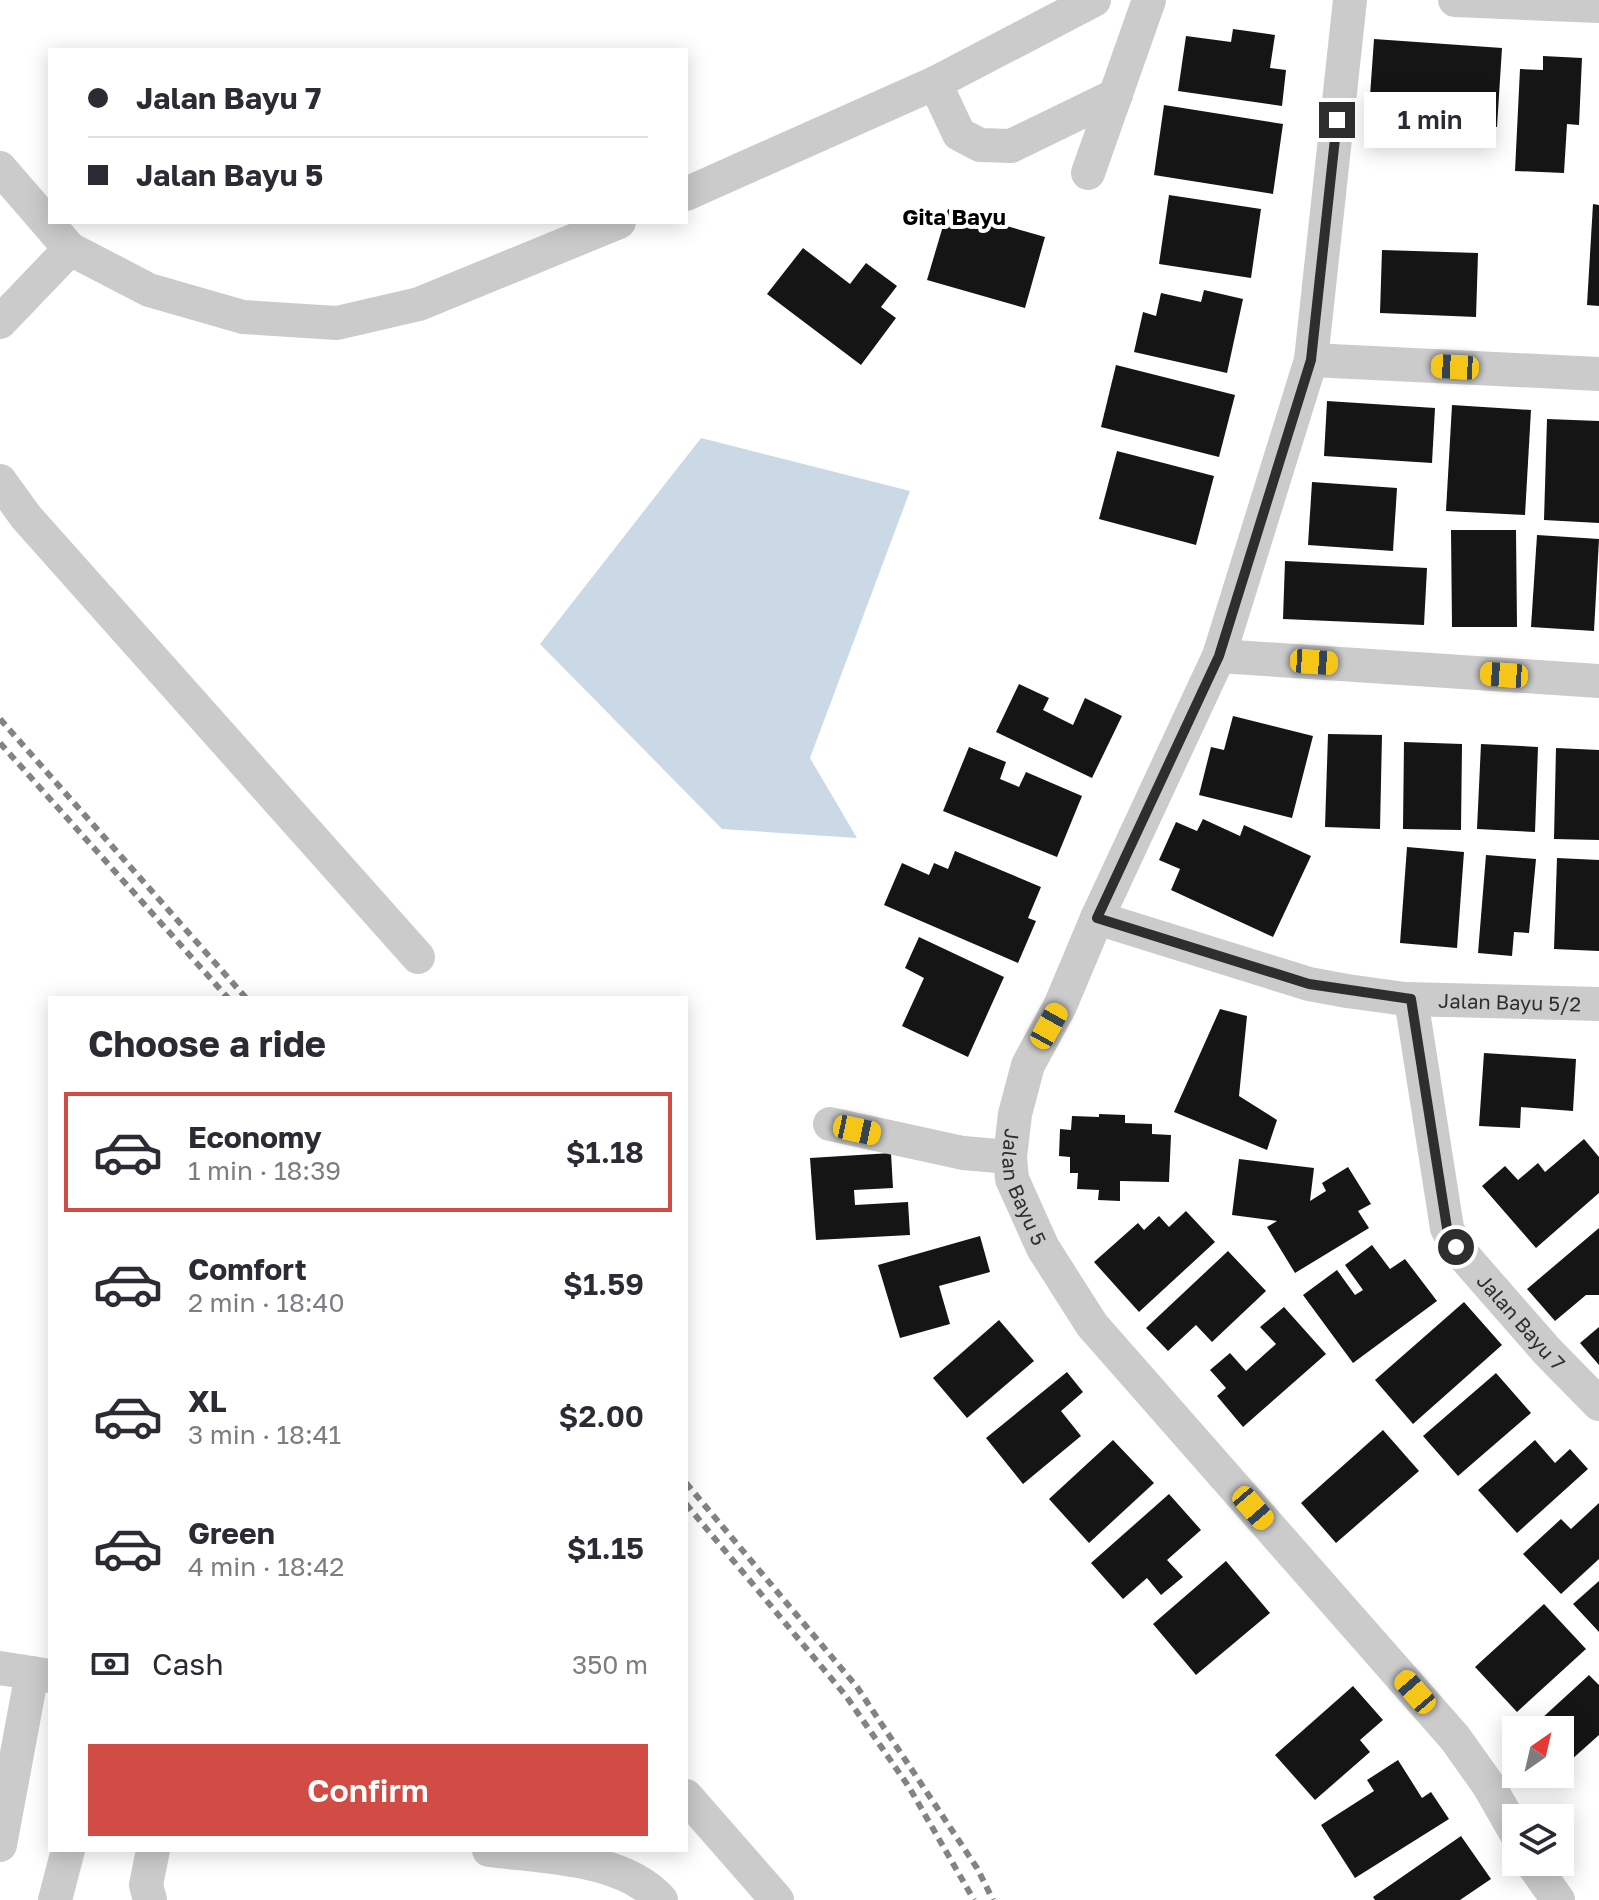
<!DOCTYPE html>
<meta charset="utf-8">
<style>
body{margin:0;font-family:"Golos Text",sans-serif;background:#f2f2f3;color:#2b2b33;height:100vh;display:flex;flex-direction:column;font-size:30px;white-space:nowrap}
*{box-sizing:border-box;margin:0}
p{font-size:26px;color:#7c7c81}
.icon{flex:none;width:44px;height:44px;fill:none;stroke:currentColor;stroke-width:2;stroke-linecap:round;stroke-linejoin:round}
.map{position:relative;flex:1;overflow:hidden}
.side{position:absolute;left:48px;top:996px;width:640px;height:856px;display:flex;flex-direction:column;background:#fff;border-radius:0px;box-shadow:0 4px 20px #0003}
.side>*{flex:none}
.banner{position:absolute;left:48px;top:48px;width:640px;height:176px;border-radius:0px;box-shadow:0 4px 20px #0003;display:grid;align-content:center;height:176px;padding:0 40px;background:#fff}
.needle{width:52px;rotate:34deg}
.buttons{position:absolute;left:1502px;top:1716px;display:grid;gap:16px}
.buttons a{display:grid;place-items:center;width:72px;height:72px;border-radius:0px;background:#fff;box-shadow:0 4px 20px #0003;font-size:40px}
.end{position:absolute;width:36px;height:36px;margin:-18px;border:10px solid #2e2e2e;background:#fff;box-shadow:0 0 0 4px #fff}
.from{border-radius:50%}
.bubble{position:absolute;height:56px;border-radius:0px;background:#fff;box-shadow:0 4px 20px #0003;font-size:26px;font-weight:600;line-height:56px;text-align:center}
.car{position:absolute;width:24px;height:48px;margin:-24px -12px;border-radius:10px;box-shadow:0 0 6px 2px #0007;background:linear-gradient(#f5c518 24%,#345 0 40%,#f5c518 0 76%,#345 0 86%,#f5c518 0)}
.banner b{display:flex;align-items:center;gap:28px;height:76px;font-size:30px}
.banner b+b{border-top:2px solid #e1e1e2}
.banner i{width:20px;height:20px;background:#2b2b33}
ul{padding:0;list-style:none}
li{display:flex;align-items:center;gap:24px;height:120px;margin:0 16px 12px;padding:0 24px;border:4px solid transparent;border-radius:0px}
li div{flex:1}
li b{display:block;font-size:30px}
li em{font-style:normal;font-weight:600}
li.selected{border-color:#d04c44}
li>.icon{width:72px;height:72px;stroke-width:1.5}
h2{padding:0 40px;font-size:36px;line-height:96px}
.pay{display:flex;align-items:center;gap:20px;height:88px;padding:0 40px;font-size:30px}
.pay p{margin-inline-start:auto}
.primary-button{display:flex;gap:16px;margin-top:auto;padding:16px 40px}
.primary-button a{flex:1;height:92px;border-radius:0px;background:#d04c44;color:#fff;font-size:32px;font-weight:600;line-height:92px;text-align:center}
.map>svg:first-child{display:block}
.water{fill:#cbd9e7}
.building{fill:#151515}
.lines{fill:none;stroke-linecap:round;stroke-linejoin:round}
.minor{stroke:#cbcbcb;stroke-width:34}
.rail{stroke:#838383;stroke-width:6;stroke-dasharray:8 6;stroke-linecap:butt}
.route{stroke:#2e2e2e;stroke-width:10}
.labels{text-anchor:middle;dominant-baseline:central;stroke-width:8;stroke-linejoin:round;paint-order:stroke}
.street-label{font-size:20px;fill:#2e2e2e;stroke:#fff}
.neighbourhood-label{font-size:22px;font-weight:bold;fill:#000;stroke:#fff}
</style>
<div class="map">
<svg width="1599" height="1900" viewBox="0 0 1599 1900">
<rect width="100%" height="100%" fill="#fff"/>
<path class="water" d="M 701,438 L 910,491 L 810,758 L 857,838 L 722,829 L 540,644 Z"/>
<g class="building">
<path d="M 1233,29 L 1275,35 L 1270,68 L 1286,70 L 1282,106 L 1178,91 L 1186,36 L 1231,42 Z"/>
<path d="M 1374,39 L 1502,48 L 1497,127 L 1398,121 L 1399,111 L 1369,110 Z"/>
<path d="M 1543,56 L 1582,58 L 1579,125 L 1567,124 L 1564,173 L 1515,171 L 1520,69 L 1543,70 Z"/>
<path d="M 1164,105 L 1283,124 L 1273,194 L 1154,175 Z"/>
<path d="M 1169,195 L 1261,209 L 1251,278 L 1159,264 Z"/>
<path d="M 1593,204 L 1599,205 L 1599,306 L 1587,305 Z"/>
<path d="M 948,209 L 1045,237 L 1025,308 L 927,280 Z"/>
<path d="M 803,248 L 850,284 L 866,263 L 897,286 L 881,307 L 896,318 L 861,365 L 767,294 Z"/>
<path d="M 1382,250 L 1478,253 L 1476,317 L 1380,313 Z"/>
<path d="M 1204,290 L 1243,299 L 1227,373 L 1134,352 L 1143,312 L 1156,316 L 1161,293 L 1201,302 Z"/>
<path d="M 1116,365 L 1235,395 L 1219,457 L 1101,427 Z"/>
<path d="M 1327,401 L 1435,408 L 1432,463 L 1324,456 Z"/>
<path d="M 1452,405 L 1531,410 L 1525,515 L 1446,511 Z"/>
<path d="M 1547,419 L 1599,421 L 1599,523 L 1544,520 Z"/>
<path d="M 1117,451 L 1214,476 L 1196,545 L 1099,519 Z"/>
<path d="M 1312,482 L 1397,488 L 1393,551 L 1308,545 Z"/>
<path d="M 1451,530 L 1516,530 L 1517,627 L 1452,627 Z"/>
<path d="M 1537,535 L 1599,539 L 1594,631 L 1531,627 Z"/>
<path d="M 1285,561 L 1427,568 L 1424,625 L 1283,619 Z"/>
<path d="M 1019,684 L 1049,698 L 1043,710 L 1073,725 L 1085,698 L 1122,716 L 1092,778 L 996,732 Z"/>
<path d="M 1233,716 L 1313,736 L 1292,818 L 1199,795 L 1211,747 L 1224,750 Z"/>
<path d="M 1328,734 L 1382,735 L 1380,829 L 1325,827 Z"/>
<path d="M 1404,742 L 1462,744 L 1461,830 L 1403,829 Z"/>
<path d="M 1481,744 L 1538,747 L 1535,832 L 1477,829 Z"/>
<path d="M 969,747 L 1006,762 L 1000,779 L 1019,787 L 1026,772 L 1082,796 L 1057,857 L 943,811 Z"/>
<path d="M 1556,748 L 1599,750 L 1599,840 L 1554,839 Z"/>
<path d="M 1203,819 L 1240,836 L 1244,825 L 1311,856 L 1273,937 L 1171,890 L 1180,869 L 1159,860 L 1176,822 L 1197,831 Z"/>
<path d="M 1407,847 L 1464,852 L 1457,948 L 1400,943 Z"/>
<path d="M 955,851 L 1041,887 L 1028,918 L 1036,921 L 1018,963 L 884,905 L 902,863 L 929,875 L 934,863 L 948,869 Z"/>
<path d="M 1486,855 L 1536,859 L 1529,933 L 1514,932 L 1512,956 L 1478,953 Z"/>
<path d="M 1557,858 L 1599,860 L 1599,951 L 1554,949 Z"/>
<path d="M 919,937 L 1004,977 L 968,1057 L 902,1026 L 924,978 L 905,968 Z"/>
<path d="M 1220,1009 L 1247,1016 L 1239,1096 L 1277,1120 L 1267,1150 L 1174,1112 Z"/>
<path d="M 1484,1053 L 1576,1059 L 1573,1111 L 1521,1107 L 1520,1128 L 1479,1126 Z"/>
<path d="M 1099,1114 L 1125,1115 L 1125,1123 L 1152,1124 L 1152,1134 L 1171,1135 L 1169,1182 L 1120,1181 L 1120,1201 L 1098,1200 L 1099,1190 L 1077,1189 L 1078,1173 L 1070,1173 L 1070,1157 L 1059,1156 L 1060,1129 L 1071,1130 L 1072,1116 L 1099,1117 Z"/>
<path d="M 1584,1139 L 1599,1157 L 1599,1193 L 1536,1248 L 1482,1186 L 1505,1166 L 1518,1180 L 1538,1163 L 1545,1172 Z"/>
<path d="M 891,1153 L 893,1188 L 854,1190 L 855,1205 L 908,1202 L 910,1235 L 816,1240 L 810,1158 Z"/>
<path d="M 1239,1159 L 1314,1168 L 1310,1201 L 1326,1191 L 1322,1183 L 1348,1167 L 1371,1204 L 1358,1211 L 1369,1228 L 1295,1273 L 1267,1227 L 1277,1221 L 1232,1215 Z"/>
<path d="M 1186,1211 L 1215,1242 L 1139,1312 L 1094,1262 L 1138,1223 L 1144,1230 L 1159,1216 L 1169,1227 Z"/>
<path d="M 1599,1228 L 1599,1295 L 1586,1295 L 1555,1321 L 1527,1289 Z"/>
<path d="M 980,1236 L 990,1272 L 939,1286 L 950,1324 L 900,1338 L 878,1265 Z"/>
<path d="M 1372,1245 L 1390,1269 L 1405,1259 L 1437,1301 L 1353,1363 L 1303,1295 L 1337,1270 L 1355,1295 L 1363,1290 L 1345,1265 Z"/>
<path d="M 1228,1251 L 1266,1291 L 1212,1342 L 1196,1325 L 1168,1351 L 1146,1328 Z"/>
<path d="M 1464,1302 L 1502,1345 L 1413,1424 L 1375,1380 Z"/>
<path d="M 1284,1307 L 1326,1354 L 1243,1427 L 1217,1396 L 1226,1388 L 1210,1370 L 1230,1353 L 1246,1371 L 1276,1344 L 1260,1327 Z"/>
<path d="M 999,1320 L 1034,1361 L 967,1418 L 933,1378 Z"/>
<path d="M 1599,1327 L 1599,1365 L 1580,1343 Z"/>
<path d="M 1067,1372 L 1083,1392 L 1061,1411 L 1081,1436 L 1023,1484 L 986,1438 Z"/>
<path d="M 1496,1373 L 1531,1413 L 1458,1476 L 1423,1436 Z"/>
<path d="M 1383,1430 L 1419,1471 L 1336,1543 L 1301,1503 Z"/>
<path d="M 1113,1440 L 1154,1483 L 1089,1543 L 1049,1499 Z"/>
<path d="M 1535,1440 L 1555,1463 L 1570,1449 L 1588,1469 L 1517,1533 L 1478,1490 Z"/>
<path d="M 1169,1494 L 1201,1530 L 1167,1560 L 1183,1577 L 1161,1595 L 1147,1578 L 1123,1599 L 1091,1563 Z"/>
<path d="M 1599,1503 L 1599,1559 L 1561,1594 L 1523,1554 L 1561,1519 L 1571,1529 Z"/>
<path d="M 1226,1561 L 1270,1613 L 1196,1675 L 1153,1624 Z"/>
<path d="M 1599,1581 L 1599,1632 L 1573,1604 Z"/>
<path d="M 1544,1604 L 1586,1649 L 1517,1712 L 1475,1667 Z"/>
<path d="M 1589,1675 L 1599,1685 L 1599,1735 L 1571,1760 L 1560,1748 L 1560,1730 L 1529,1730 Z"/>
<path d="M 1353,1686 L 1383,1720 L 1360,1740 L 1370,1752 L 1315,1800 L 1275,1755 Z"/>
<path d="M 1398,1760 L 1422,1798 L 1431,1792 L 1449,1819 L 1355,1878 L 1321,1825 L 1374,1791 L 1367,1780 Z"/>
<path d="M 1461,1836 L 1491,1879 L 1460,1900 L 1375,1900 L 1373,1897 Z"/>
</g>
<g class="lines">
<g class="minor">
<path id="s1" d="M 1350,0 L 1311,360 L 1219,656 L 1097,918 L 1060,1006 L 1028,1065 L 1015,1114 L 1010,1157 L 1012,1179 L 1043,1248 L 1092,1325 L 1455,1738 L 1489,1786 L 1516,1833"/>
<path d="M 1455,0 L 1599,6"/>
<path d="M 935,83 L 959,134 L 980,145 L 1011,146 L 1116,95"/>
<path d="M 0,168 L 70,249 L 149,290 L 243,317 L 337,323 L 419,304 L 619,222"/>
<path d="M 1088,173 L 1149,0"/>
<path d="M 686,194 L 935,83 L 1094,0"/>
<path d="M 0,322 L 70,249"/>
<path d="M 1311,360 L 1599,374"/>
<path d="M 0,481 L 26,517 L 418,957"/>
<path d="M 1219,656 L 1599,681"/>
<path id="s2" d="M 1097,918 L 1309,984 L 1347,991 L 1405,999 L 1599,1004"/>
<path id="s3" d="M 1411,999 L 1447,1228 L 1456,1247 L 1547,1351 L 1599,1404"/>
<path d="M 830,1124 L 963,1153 L 1010,1157"/>
<path d="M 0,1668 L 50,1676"/>
<path d="M 686,1796 L 777,1900"/>
<path d="M 0,1845 L 32,1673"/>
<path d="M 489,1850 C 543,1857 623,1857 661,1900"/>
<path d="M 1531,1862 L 1558,1900"/>
<path d="M 55,1900 L 68,1850"/>
<path d="M 150,1900 L 146,1885 L 153,1850"/>
</g>
<g class="rail">
<path d="M 0,719 L 246,998"/>
<path d="M 0,743 L 228,998"/>
<path d="M 686,1483 L 857,1687 L 977,1868 L 993,1900"/>
<path d="M 686,1504 L 846,1696 L 909,1787 L 974,1900"/>
</g>
</g>
<g class="lines">
<path class="route" d="M 1337,120 L 1311,360 L 1219,656 L 1097,918 L 1309,984 L 1411,999 L 1447,1228 L 1456,1247"/>
</g>
<g class="labels">
<g class="street-label">
<text stroke="none"><textPath href="#s2" startOffset="424">Jalan Bayu 5/2</textPath></text>
<text stroke="none"><textPath href="#s1" startOffset="1250">Jalan Bayu 5</textPath></text>
<text stroke="none"><textPath href="#s3" startOffset="352">Jalan Bayu 7</textPath></text>
</g>
<g class="neighbourhood-label">
<text x="954" y="216">Gita Bayu</text>
</g>
</g>
</svg>
<div class="buttons">
<a><svg class="needle" viewBox="-14 -14 28 28"><path d="M0-13l5 13h-10z" fill="#e53935"/><path d="M0 13l5-13h-10z" fill="#7c7c81"/></svg></a>
<a><svg class="icon" aria-label="layers" viewBox="0 0 24 24"><path d="M12 4l9 5-9 5-9-5zM3 14l9 5 9-5"/></svg></a>
</div>
<i class="end from" style="left:1456px;top:1247px"></i>
<i class="end" style="left:1337px;top:120px"></i>
<div class="bubble" style="left:1364px;top:92px;width:132px">1 min</div>
<i class="car" style="left:1455px;top:367px;rotate:273deg"></i>
<i class="car" style="left:1314px;top:662px;rotate:94deg"></i>
<i class="car" style="left:1504px;top:675px;rotate:274deg"></i>
<i class="car" style="left:1049px;top:1026px;rotate:29deg"></i>
<i class="car" style="left:857px;top:1130px;rotate:102deg"></i>
<i class="car" style="left:1253px;top:1508px;rotate:139deg"></i>
<i class="car" style="left:1415px;top:1692px;rotate:319deg"></i>
<div class="banner">
<b><i class="from"></i>Jalan Bayu 7</b>
<b><i></i>Jalan Bayu 5</b>
</div>
<section class="side">
<h2>Choose a ride</h2>
<ul>
<li class="selected"><svg class="icon" aria-label="car" viewBox="0 0 24 24"><path d="M5 17H2v-5l4-1 3-4h7l3 4 3 1v5h-3M9 17h6M6 11h13"/><circle cx="7" cy="17" r="2"/><circle cx="17" cy="17" r="2"/></svg><div><b>Economy</b><p>1 min · 18:39</p></div><em>$1.18</em></li>
<li><svg class="icon" aria-label="car" viewBox="0 0 24 24"><path d="M5 17H2v-5l4-1 3-4h7l3 4 3 1v5h-3M9 17h6M6 11h13"/><circle cx="7" cy="17" r="2"/><circle cx="17" cy="17" r="2"/></svg><div><b>Comfort</b><p>2 min · 18:40</p></div><em>$1.59</em></li>
<li><svg class="icon" aria-label="car" viewBox="0 0 24 24"><path d="M5 17H2v-5l4-1 3-4h7l3 4 3 1v5h-3M9 17h6M6 11h13"/><circle cx="7" cy="17" r="2"/><circle cx="17" cy="17" r="2"/></svg><div><b>XL</b><p>3 min · 18:41</p></div><em>$2.00</em></li>
<li><svg class="icon" aria-label="car" viewBox="0 0 24 24"><path d="M5 17H2v-5l4-1 3-4h7l3 4 3 1v5h-3M9 17h6M6 11h13"/><circle cx="7" cy="17" r="2"/><circle cx="17" cy="17" r="2"/></svg><div><b>Green</b><p>4 min · 18:42</p></div><em>$1.15</em></li>
</ul>
<div class="pay"><svg class="icon" aria-label="cash" viewBox="0 0 24 24"><path d="M3 7h18v10H3z"/><circle cx="12" cy="12" r="2"/></svg>Cash<p>350 m</p></div>
<div class="primary-button"><a>Confirm</a></div>
</section>
</div>
